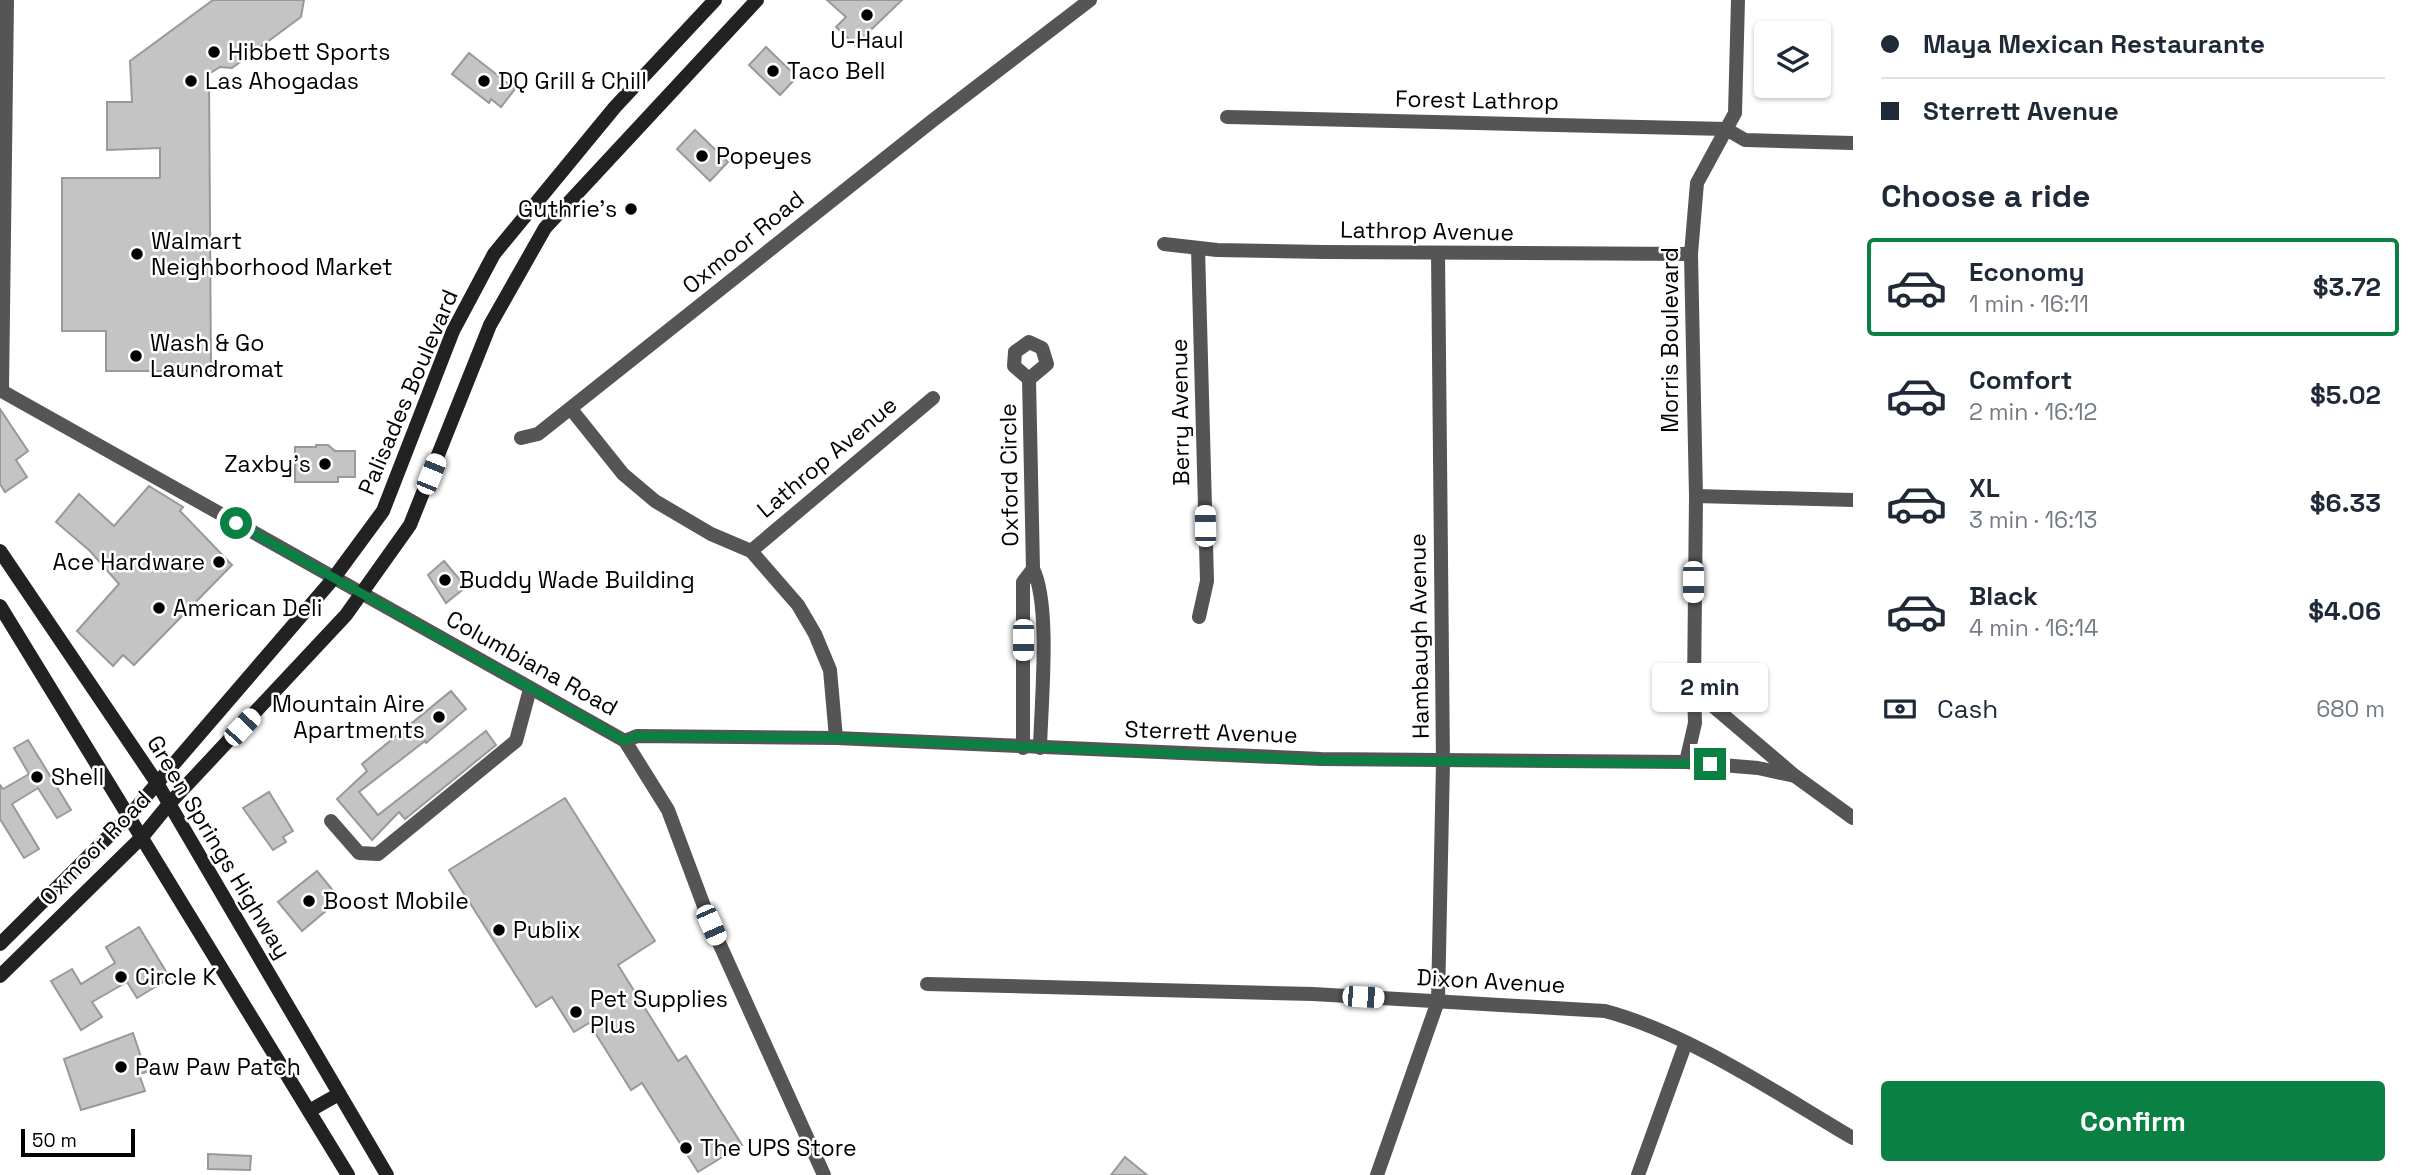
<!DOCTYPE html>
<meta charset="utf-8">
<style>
body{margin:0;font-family:"Space Grotesk",sans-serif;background:#f2f2f3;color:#1f2937;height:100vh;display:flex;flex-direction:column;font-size:26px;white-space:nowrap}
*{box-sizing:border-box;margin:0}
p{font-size:23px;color:#747a83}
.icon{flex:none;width:38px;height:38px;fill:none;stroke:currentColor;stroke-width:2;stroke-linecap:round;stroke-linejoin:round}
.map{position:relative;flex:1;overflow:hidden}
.panel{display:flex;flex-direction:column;background:#fff;width:560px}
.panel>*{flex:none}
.top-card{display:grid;align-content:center;height:154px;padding:0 28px;background:#fff}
.tools{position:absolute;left:1754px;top:21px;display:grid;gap:14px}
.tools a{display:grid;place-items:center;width:77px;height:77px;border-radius:7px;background:#fff;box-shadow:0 2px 5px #0004;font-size:35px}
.scale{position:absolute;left:21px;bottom:18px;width:114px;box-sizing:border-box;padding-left:7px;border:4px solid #000;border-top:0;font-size:19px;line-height:24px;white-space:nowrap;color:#000;-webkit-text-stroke:5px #fff;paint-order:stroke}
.end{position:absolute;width:32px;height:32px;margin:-16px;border:9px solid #0b8043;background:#fff;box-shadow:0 0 0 4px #fff}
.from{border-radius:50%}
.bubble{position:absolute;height:49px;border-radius:7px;background:#fff;box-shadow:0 2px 5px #0004;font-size:23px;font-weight:600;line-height:49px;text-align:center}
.car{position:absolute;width:21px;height:42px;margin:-21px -10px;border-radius:9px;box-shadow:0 0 5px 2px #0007;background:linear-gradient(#fff 24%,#345 0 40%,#fff 0 76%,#345 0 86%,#fff 0)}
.top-card b{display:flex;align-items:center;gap:24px;height:66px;font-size:26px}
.top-card b+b{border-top:2px solid #e0e1e3}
.top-card i{width:18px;height:18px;background:#1f2937}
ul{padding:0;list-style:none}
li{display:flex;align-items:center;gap:21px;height:98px;margin:0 14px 10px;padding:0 14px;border:4px solid transparent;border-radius:7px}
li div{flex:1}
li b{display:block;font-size:26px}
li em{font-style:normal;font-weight:600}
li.active{border-color:#0b8043}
li>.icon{width:63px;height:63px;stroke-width:1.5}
h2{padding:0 28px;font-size:32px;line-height:84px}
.pay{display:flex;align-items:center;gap:18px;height:77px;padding:0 28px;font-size:26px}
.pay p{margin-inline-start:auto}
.primary-button{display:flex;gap:14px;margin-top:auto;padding:14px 28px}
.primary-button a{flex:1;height:80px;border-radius:7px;background:#0b8043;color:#fff;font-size:28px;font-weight:600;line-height:80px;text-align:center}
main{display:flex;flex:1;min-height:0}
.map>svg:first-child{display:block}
.building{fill:#c4c4c4;stroke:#999;stroke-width:2}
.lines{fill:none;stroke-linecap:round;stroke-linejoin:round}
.street{stroke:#555;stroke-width:14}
.secondary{stroke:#222;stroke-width:14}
.route{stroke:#0b8043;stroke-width:9}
.poi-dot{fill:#000;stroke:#fff;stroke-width:2.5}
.labels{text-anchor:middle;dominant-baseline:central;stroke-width:5;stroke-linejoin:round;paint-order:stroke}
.poi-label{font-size:23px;fill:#000;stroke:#fff;text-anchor:start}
.street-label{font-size:23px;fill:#000;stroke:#fff}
</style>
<main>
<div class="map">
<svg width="1853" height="1175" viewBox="0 0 1853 1175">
<rect width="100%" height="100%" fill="#fff"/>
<g class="building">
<path d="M 213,0 L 304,0 L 301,17 L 232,68 L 220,67 L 209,74 L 211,371 L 106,371 L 106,331 L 62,331 L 62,178 L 160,178 L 160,148 L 107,150 L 107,102 L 132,102 L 130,61 Z"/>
<path d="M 827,0 L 902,0 L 855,45 L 836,27 L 846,17 Z"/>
<path d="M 766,47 L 797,77 L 780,95 L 749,65 Z"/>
<path d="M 469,53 L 515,89 L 501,107 L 491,99 L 489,103 L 452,74 Z"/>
<path d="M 695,130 L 728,162 L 710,181 L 677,149 Z"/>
<path d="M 0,409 L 28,451 L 16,460 L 27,477 L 5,492 L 0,484 Z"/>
<path d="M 316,445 L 328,445 L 335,451 L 355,451 L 355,477 L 338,477 L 338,482 L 295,482 L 295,447 L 316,447 Z"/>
<path d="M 149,486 L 183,507 L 180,511 L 232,565 L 134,665 L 123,655 L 113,666 L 77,631 L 119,584 L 90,551 L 56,522 L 79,494 L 114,526 Z"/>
<path d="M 444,561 L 466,587 L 446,603 L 428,575 Z"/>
<path d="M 451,691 L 466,709 L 426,743 L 425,741 L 359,792 L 378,815 L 486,731 L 496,745 L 405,819 L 399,812 L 372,840 L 337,799 L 367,771 L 362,764 Z"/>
<path d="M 28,740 L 71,810 L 57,818 L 38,788 L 12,804 L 39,849 L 24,858 L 0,819 L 0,785 L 3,789 L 29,774 L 14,748 Z"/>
<path d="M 269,792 L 293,831 L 283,837 L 286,842 L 273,850 L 243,808 Z"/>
<path d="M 565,798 L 655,941 L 618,965 L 678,1061 L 686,1056 L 742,1145 L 698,1172 L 642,1083 L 631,1090 L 589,1023 L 574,1032 L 552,997 L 536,1007 L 449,870 Z"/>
<path d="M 317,871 L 340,899 L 302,931 L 278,902 Z"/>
<path d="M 139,927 L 170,978 L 137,998 L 127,982 L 92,1002 L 102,1017 L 81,1030 L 51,981 L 72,969 L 81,984 L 115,963 L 106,947 Z"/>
<path d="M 133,1033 L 146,1072 L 139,1074 L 145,1091 L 81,1110 L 64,1059 Z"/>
<path d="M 208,1154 L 251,1156 L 250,1170 L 208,1169 Z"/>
<path d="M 1125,1157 L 1147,1175 L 1111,1175 Z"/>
</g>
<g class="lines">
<g class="street">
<path d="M 1738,0 L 1735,113 L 1697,183 L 1691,254 L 1696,496 L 1694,690 L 1795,776 L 1853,818"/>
<path d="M 1227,117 L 1726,129 L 1745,140 L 1853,143"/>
<path d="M 1164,244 L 1217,250 L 1324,252 L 1691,254"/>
<path d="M 1198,248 L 1207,581 L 1199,617"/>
<path d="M 1029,342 L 1042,348 L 1047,364 L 1029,379 L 1014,366 L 1015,352 Z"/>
<path d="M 1029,379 L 1033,569 C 1051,605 1041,704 1040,748"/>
<path d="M 0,390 L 625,741 L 668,810 L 711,925 L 824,1175"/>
<path d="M 2,391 L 7,0"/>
<path d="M 571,409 L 623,474 L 655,501 L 711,534 L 751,551 L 798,605 L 815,634 L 830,670 L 836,738"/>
<path d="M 521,438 L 538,434 L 932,121 L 1090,0"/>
<path d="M 1696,496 L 1853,500"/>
<path d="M 751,551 L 933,398"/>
<path d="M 625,741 L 637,736 L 836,738 L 1321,759 L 1686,762 L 1758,768 L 1795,776"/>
<path d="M 1023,748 L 1023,582 L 1033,569"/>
<path d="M 1686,762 L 1695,723 L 1694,690"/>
<path d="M 331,821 L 359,853 L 378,854 L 516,741 L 530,689"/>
<path d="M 927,984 L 1313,994 L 1605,1011 C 1688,1033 1778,1094 1853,1138"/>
<path d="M 1377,1175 L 1438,1001 L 1443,762 L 1438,253"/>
<path d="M 1638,1175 L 1685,1045"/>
</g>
<g class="secondary">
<path d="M 0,551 L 157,783 L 387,1175"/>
<path d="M 0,606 L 348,1175"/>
<path d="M 0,944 L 129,816 L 333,579 L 383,511 L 453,331 L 494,254 L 615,107 L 715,0"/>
<path d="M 0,976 L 142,837 L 169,804 L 346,615 L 410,525 L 490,325 L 545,228 L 757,0"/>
<path d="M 309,1111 L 339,1094"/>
</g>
</g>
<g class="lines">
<path class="route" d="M 236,523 L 625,741 L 636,736 L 836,738 L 1321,760 L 1710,764"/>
</g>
<g class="poi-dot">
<circle cx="867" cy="15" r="7"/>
<circle cx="214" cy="52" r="7"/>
<circle cx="773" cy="71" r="7"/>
<circle cx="191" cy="81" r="7"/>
<circle cx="484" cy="81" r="7"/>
<circle cx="702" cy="156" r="7"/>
<circle cx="631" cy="209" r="7"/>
<circle cx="137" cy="254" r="7"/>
<circle cx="136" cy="356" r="7"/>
<circle cx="325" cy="464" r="7"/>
<circle cx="219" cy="562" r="7"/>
<circle cx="445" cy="580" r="7"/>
<circle cx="159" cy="608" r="7"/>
<circle cx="439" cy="717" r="7"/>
<circle cx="37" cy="777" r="7"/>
<circle cx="309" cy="901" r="7"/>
<circle cx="499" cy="930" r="7"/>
<circle cx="121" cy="977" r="7"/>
<circle cx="576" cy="1012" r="7"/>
<circle cx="121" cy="1067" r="7"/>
<circle cx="686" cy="1148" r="7"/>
</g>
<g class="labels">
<g class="poi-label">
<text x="867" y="40" text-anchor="middle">U-Haul</text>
<text x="228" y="52">Hibbett Sports</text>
<text x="787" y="71">Taco Bell</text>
<text x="205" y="81">Las Ahogadas</text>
<text x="498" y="81">DQ Grill &amp; Chill</text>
<text x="716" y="156">Popeyes</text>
<text x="617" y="209" text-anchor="end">Guthrie's</text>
<text x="151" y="241">Walmart<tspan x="151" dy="26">Neighborhood Market</tspan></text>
<text x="150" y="343">Wash &amp; Go<tspan x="150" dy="26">Laundromat</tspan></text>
<text x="311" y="464" text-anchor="end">Zaxby's</text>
<text x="205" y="562" text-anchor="end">Ace Hardware</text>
<text x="459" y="580">Buddy Wade Building</text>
<text x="173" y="608">American Deli</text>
<text x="425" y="704" text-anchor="end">Mountain Aire<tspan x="425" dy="26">Apartments</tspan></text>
<text x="51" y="777">Shell</text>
<text x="323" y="901">Boost Mobile</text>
<text x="513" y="930">Publix</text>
<text x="135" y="977">Circle K</text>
<text x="590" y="999">Pet Supplies<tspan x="590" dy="26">Plus</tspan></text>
<text x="135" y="1067">Paw Paw Patch</text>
<text x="700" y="1148">The UPS Store</text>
</g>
<g class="street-label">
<text transform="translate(1477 100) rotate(1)">Forest Lathrop</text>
<text transform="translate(1427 231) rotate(1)">Lathrop Avenue</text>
<text transform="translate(743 242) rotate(-39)">Oxmoor Road</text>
<text transform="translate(1670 340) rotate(-90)">Morris Boulevard</text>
<text transform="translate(408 392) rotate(-67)">Palisades Boulevard</text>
<text transform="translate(1180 412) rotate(-91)">Berry Avenue</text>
<text transform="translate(827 457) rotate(-40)">Lathrop Avenue</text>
<text transform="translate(1009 475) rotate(-91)">Oxford Circle</text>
<text transform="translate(1419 636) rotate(-91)">Hambaugh Avenue</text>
<text transform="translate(532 663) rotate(29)">Columbiana Road</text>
<text transform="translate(1211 732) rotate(2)">Sterrett Avenue</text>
<text transform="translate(219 847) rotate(59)">Green Springs Highway</text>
<text transform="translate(95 848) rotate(-46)">Oxmoor Road</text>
<text transform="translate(1491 981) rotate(3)">Dixon Avenue</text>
</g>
</g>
</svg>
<div class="tools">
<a><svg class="icon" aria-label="layers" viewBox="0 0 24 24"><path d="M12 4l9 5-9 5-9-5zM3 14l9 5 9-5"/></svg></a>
</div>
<div class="scale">50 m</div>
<i class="end from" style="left:236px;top:523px"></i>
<i class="end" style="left:1710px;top:764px"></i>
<div class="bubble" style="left:1652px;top:663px;width:116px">2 min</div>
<i class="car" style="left:431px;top:474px;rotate:22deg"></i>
<i class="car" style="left:1205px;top:526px;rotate:359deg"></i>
<i class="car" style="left:1693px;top:582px;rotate:180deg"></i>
<i class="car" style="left:1023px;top:640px;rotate:180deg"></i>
<i class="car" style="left:242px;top:727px;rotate:43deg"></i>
<i class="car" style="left:711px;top:925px;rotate:156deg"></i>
<i class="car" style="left:1363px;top:997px;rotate:93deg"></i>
</div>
<section class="panel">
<div class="top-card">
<b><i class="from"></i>Maya Mexican Restaurante</b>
<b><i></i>Sterrett Avenue</b>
</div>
<h2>Choose a ride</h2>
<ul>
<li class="active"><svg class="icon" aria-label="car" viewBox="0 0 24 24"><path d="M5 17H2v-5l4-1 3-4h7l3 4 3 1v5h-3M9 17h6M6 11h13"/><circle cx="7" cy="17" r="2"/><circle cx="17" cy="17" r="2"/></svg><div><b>Economy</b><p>1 min · 16:11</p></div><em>$3.72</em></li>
<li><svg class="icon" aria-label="car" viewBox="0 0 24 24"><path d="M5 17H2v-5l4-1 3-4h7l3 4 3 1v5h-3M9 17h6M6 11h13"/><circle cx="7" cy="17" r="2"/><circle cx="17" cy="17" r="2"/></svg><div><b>Comfort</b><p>2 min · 16:12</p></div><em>$5.02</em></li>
<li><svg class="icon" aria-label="car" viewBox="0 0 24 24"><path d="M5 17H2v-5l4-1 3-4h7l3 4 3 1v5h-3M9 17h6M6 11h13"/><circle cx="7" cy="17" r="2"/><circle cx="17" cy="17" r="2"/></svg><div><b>XL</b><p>3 min · 16:13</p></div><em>$6.33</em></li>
<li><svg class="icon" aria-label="car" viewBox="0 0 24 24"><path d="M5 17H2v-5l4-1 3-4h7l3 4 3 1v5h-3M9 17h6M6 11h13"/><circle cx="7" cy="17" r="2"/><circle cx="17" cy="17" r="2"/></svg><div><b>Black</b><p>4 min · 16:14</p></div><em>$4.06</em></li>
</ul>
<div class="pay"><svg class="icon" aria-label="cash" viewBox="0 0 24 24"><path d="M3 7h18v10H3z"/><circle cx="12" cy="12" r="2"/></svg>Cash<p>680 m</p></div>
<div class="primary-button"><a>Confirm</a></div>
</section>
</main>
